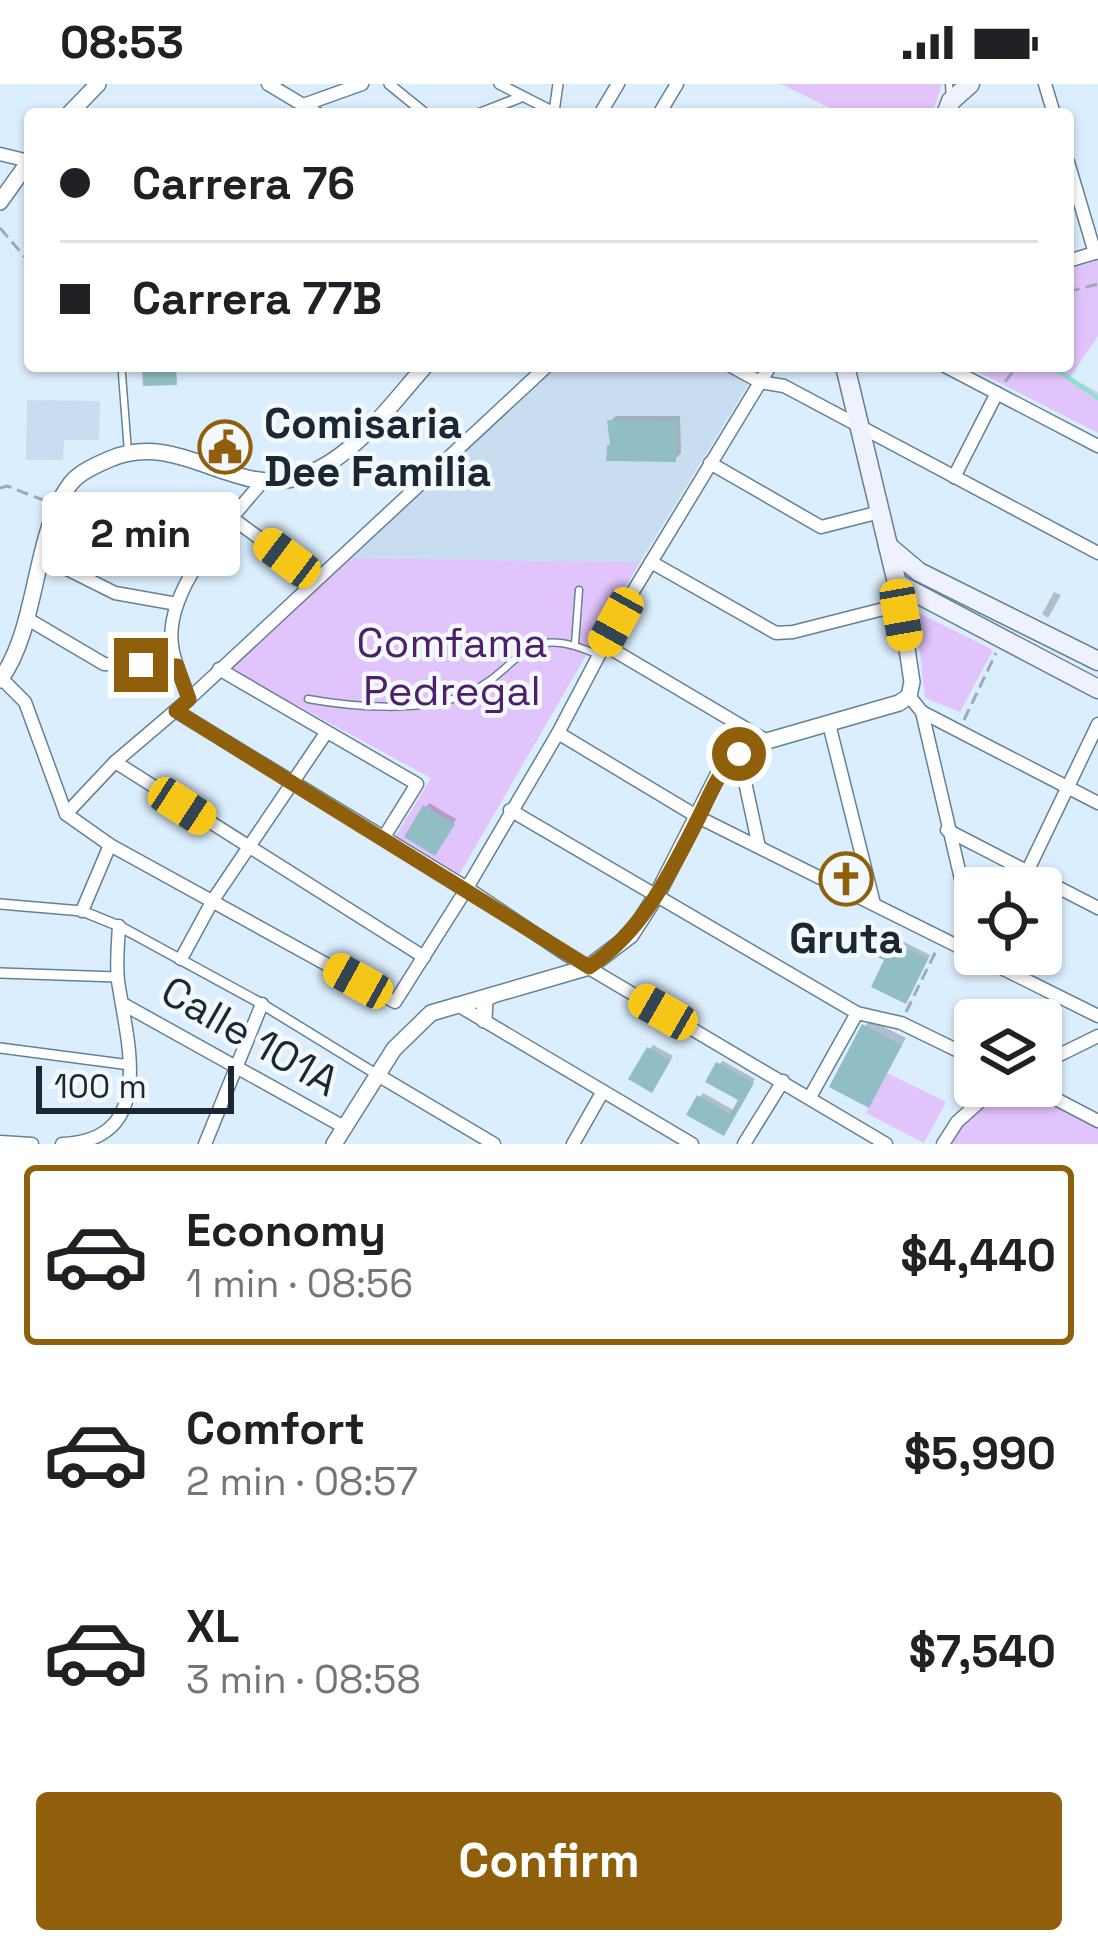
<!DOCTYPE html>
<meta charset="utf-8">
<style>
body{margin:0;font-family:"Space Grotesk",sans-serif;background:#f2f2f2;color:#202124;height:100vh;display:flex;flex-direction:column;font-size:45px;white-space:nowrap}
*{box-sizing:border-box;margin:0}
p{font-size:39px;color:#757577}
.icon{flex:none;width:66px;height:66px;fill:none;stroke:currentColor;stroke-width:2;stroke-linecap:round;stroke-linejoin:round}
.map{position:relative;height:1060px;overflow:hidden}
.side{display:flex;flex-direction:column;background:#fff;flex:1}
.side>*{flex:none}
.hud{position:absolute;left:24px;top:24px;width:1050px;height:264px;border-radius:12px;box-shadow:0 3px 9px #0004;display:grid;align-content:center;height:264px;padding:0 36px;background:#fff}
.fabs{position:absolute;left:954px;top:783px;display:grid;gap:24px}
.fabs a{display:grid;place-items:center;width:108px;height:108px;border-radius:12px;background:#fff;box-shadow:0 3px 9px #0004;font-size:60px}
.scale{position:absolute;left:36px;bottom:30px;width:198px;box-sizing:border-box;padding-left:12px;border:6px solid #1b2731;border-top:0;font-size:33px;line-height:42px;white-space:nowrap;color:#1b2731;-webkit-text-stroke:9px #f3f9ff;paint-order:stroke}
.end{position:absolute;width:54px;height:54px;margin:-27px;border:15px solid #905f0c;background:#fff;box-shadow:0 0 0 6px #fff}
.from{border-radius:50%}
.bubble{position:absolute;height:84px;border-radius:12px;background:#fff;box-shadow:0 3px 9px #0004;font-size:39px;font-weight:600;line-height:84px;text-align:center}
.car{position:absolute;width:36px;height:72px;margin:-36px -18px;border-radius:15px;box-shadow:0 0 9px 3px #0007;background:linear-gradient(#f5c518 24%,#345 0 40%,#f5c518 0 76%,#345 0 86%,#f5c518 0)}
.hud b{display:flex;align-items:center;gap:42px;height:114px;font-size:45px}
.hud b+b{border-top:3px solid #e0e0e0}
.hud i{width:30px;height:30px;background:#202124}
ul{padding:21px 0 0;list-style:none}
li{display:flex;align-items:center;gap:36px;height:180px;margin:0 24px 18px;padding:0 12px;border:6px solid transparent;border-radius:12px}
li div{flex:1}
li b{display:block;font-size:45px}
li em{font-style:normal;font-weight:600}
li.on{border-color:#905f0c}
li>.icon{width:108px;height:108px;stroke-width:1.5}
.cta{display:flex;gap:24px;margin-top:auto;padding:24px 36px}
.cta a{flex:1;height:138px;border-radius:12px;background:#905f0c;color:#fff;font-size:48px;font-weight:600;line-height:138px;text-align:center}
.status{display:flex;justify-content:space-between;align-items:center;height:84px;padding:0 60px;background:#fff;direction:ltr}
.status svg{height:33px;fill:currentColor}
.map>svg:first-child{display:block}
.built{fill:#c8def0}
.green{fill:#e2c4fc}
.shadow{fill:#0003}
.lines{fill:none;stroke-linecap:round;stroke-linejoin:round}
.stream{stroke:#86e5ca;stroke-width:4.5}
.building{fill:#91bec4}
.service-casing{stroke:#638197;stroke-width:9}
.pedestrian-casing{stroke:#638197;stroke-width:12}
.minor-casing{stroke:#638197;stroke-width:15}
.tertiary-casing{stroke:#638197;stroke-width:18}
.secondary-casing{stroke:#638197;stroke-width:21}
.path{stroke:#9bacb9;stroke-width:3;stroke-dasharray:12 6;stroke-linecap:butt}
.service{stroke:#fff;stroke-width:6}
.pedestrian{stroke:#fff;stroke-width:9}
.minor{stroke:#fff;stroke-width:12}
.tertiary{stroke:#fff;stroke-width:15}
.secondary{stroke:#eff2fd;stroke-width:18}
.route{stroke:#905f0c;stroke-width:15}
.labels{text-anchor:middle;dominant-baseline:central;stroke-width:9;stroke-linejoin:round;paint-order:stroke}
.poi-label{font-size:42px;font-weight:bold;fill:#1b2731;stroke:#f3f9ff;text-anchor:start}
.park-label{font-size:42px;fill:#4e206c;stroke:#f3f9ff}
.street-label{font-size:42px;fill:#1b2731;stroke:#f3f9ff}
</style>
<div class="status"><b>08:53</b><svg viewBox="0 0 49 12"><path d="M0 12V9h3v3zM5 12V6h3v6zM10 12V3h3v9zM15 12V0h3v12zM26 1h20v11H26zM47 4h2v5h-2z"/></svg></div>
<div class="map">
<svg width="1098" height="1060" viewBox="0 0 1098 1060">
<rect width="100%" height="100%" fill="#dbeefd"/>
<g class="built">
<path d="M 551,282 L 720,282 L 748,301 L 640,478 L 347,474 Z"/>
<path d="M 27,316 L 100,317 L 99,356 L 64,356 L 63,376 L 26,376 Z"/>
</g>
<g class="green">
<path d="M 781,0 L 942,0 L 932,30 L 842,30 Z"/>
<path d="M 1098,164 L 1098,252 L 1070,293 L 1098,308 L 1098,349 L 974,286 L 975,282 L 1068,282 L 1068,178 Z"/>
<path d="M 347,474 L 640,478 L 456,796 L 391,760 L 431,694 L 228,584 Z"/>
<path d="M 915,527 L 993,566 L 960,628 L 925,614 Z"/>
<path d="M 887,989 L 946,1018 L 924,1059 L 866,1029 Z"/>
<path d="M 1007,1002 L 1018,1002 L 1098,1042 L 1098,1060 L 950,1060 L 969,1027 Z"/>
</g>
<g class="shadow">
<path d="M 616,332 L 680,332 L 681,369 L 675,375 L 613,359 L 610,337 Z"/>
<path d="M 1054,508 L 1061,511 L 1048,534 L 1042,530 Z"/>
<path d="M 429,719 L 456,735 L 438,764 L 426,723 Z"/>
<path d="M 892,852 L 930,871 L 909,913 L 888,875 L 888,856 Z"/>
<path d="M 870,936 L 906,954 L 869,1020 L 865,942 Z"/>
<path d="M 653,961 L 673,972 L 655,1002 L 650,965 Z"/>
<path d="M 723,977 L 755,995 L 746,1011 L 719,980 Z"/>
<path d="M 703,1009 L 737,1028 L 727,1045 L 700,1013 Z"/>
</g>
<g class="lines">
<path class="stream" d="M 1051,282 L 1098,314"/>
</g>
<g class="building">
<path d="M 176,282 L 177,301 L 143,302 L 142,283 Z"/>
<path d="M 607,336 L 676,337 L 676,378 L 606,377 L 607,361 L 610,361 Z"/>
<path d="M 423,721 L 455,740 L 435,772 L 404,753 Z"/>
<path d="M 886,854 L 928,875 L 906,920 L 871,903 L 884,876 L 877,873 Z"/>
<path d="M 862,940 L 902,961 L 869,1024 L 829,1003 Z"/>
<path d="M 647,963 L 671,976 L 652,1009 L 628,995 Z"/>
<path d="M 716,978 L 754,999 L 724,1052 L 686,1031 L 697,1011 L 730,1030 L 738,1016 L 705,998 Z"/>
</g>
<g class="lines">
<g class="service-casing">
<g id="service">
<path d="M 949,0 L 950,14"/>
<path d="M 122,290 L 128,368"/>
<path d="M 575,560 L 579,506"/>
<path d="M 308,615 C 352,623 425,629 466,610 C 523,586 520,535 598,571"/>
</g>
</g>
<g class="pedestrian-casing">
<g id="pedestrian">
<path d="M 389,0 L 426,30"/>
<path d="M 499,0 L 554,28 L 558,0"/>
<path d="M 478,30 L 519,14"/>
<path d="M 0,820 L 82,827 L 119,842 L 262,920 L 376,990"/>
<path d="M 0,889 L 117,893"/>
<path d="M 0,964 L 130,981"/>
</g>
</g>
<g class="minor-casing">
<g id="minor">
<path d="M 268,0 L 318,30"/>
<path d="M 1045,0 L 1054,30"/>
<path d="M 306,20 L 362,0"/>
<path d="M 600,30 L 618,0"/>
<path d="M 659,30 L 677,0"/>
<path d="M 0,70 L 29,77"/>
<path d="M 1068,78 L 1095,169"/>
<path d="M 1068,177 L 1098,168"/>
<path d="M 731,282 L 760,298 L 784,302 L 1098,469"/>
<path d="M 945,282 L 1098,362"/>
<path d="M 710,379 L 821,443 L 880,428"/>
<path d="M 954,393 L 997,309"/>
<path d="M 64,412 L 130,440 L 208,463"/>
<path d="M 232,434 L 315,495"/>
<path d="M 43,473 L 115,509 L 177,520"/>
<path d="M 651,478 L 776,549 L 793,548 L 899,521"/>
<path d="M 26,534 L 104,580 L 177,582"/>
<path d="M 603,560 L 767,657"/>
<path d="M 219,585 L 417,700 L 384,753"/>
<path d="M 2,595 L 25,618 L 66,730 L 110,761 L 395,918 L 467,804 L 558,649 L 628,516 L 770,282"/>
<path d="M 909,612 L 922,628 L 975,855"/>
<path d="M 189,615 C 183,598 174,579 172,561 C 164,505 230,436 263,397"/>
<path d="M 176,627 L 467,804 L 567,871 L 886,1060"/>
<path d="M 922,628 L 1098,719"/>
<path d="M 829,640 L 874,820"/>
<path d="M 558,649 L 698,733 L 1098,932"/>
<path d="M 739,670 L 759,763"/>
<path d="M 115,678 L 424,873"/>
<path d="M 510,726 L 857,929 L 901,939 L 975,975"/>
<path d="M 66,730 L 115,678 L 189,615 L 547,282"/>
<path d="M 947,746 L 1098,824"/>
<path d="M 1027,788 L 1098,640"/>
<path d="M 82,827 L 110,761"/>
<path d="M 181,875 L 213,816 L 326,649"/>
<path d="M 123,920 L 344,1043"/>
<path d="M 456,920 L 692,1060"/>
<path d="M 1041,980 L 1098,952"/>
<path d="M 376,990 L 494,1060"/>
<path d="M 1031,1002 L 1098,1037"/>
<path d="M 810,1013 L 857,929"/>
<path d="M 0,1058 L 32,1060"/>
<path d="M 62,1060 C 158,1056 127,958 118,897 C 116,879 118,860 119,842"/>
<path d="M 205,1060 L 262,920"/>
<path d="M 573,1060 L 603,1007"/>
<path d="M 744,1060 L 783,997"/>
<path d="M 943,1060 L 957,1038 L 997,1002"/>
</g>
</g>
<g class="tertiary-casing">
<g id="tertiary">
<path d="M 69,30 L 98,0"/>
<path d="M 0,118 L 30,76"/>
<path d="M 0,596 C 39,543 33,448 71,399 C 80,388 96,381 110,375 C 178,346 232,412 296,394 C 350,379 389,323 425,282"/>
<path d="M 484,936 L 485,915 L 493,911"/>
<path d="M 334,1060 L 394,965 L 431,929 L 589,883 L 631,851 L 658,809 L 718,691 L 739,670 L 767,657 L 899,619 L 909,612 L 912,598 L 897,499"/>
</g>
</g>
<g class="secondary-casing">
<g id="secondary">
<path d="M 946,30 L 951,17 L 970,0"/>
<path d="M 845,282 L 897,499 L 1098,605"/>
<path d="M 888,462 L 919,488 L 1098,577"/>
</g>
</g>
<g class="path">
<path d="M 0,144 L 30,179"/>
<path d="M 1068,208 L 1098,200"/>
<path d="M 1005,298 L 1017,282"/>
<path d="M 0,404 L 7,402 L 43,416"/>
<path d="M 964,636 L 996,569"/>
<path d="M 983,804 L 994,786"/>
<path d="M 906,928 L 936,867"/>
</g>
<use href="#service" class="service"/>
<use href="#pedestrian" class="pedestrian"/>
<use href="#minor" class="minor"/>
<use href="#tertiary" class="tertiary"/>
<use href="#secondary" class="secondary"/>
</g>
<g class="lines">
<path class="route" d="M 141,581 L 177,582 L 189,615 L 176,627 L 589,883 C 643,847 670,790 699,733 C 711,709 718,687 739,670"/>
</g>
<defs>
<g id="civic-ring" transform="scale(2.7)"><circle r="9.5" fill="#f3f9ff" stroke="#905f0c" stroke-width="1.5"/><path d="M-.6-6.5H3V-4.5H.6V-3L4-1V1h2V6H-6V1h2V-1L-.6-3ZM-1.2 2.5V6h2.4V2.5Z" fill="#905f0c"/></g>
<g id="church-ring" transform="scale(2.7)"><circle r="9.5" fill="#f3f9ff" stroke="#905f0c" stroke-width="1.5"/><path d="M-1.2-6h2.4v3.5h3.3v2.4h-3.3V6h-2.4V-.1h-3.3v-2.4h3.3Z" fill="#905f0c"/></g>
</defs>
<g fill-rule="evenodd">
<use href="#civic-ring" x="225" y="363"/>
<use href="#church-ring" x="846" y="795"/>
</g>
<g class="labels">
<g class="poi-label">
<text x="264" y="339">Comisaria<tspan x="264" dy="48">Dee Familia</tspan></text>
<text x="846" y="854" text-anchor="middle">Gruta</text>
</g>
<g class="park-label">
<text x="452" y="558">Comfama<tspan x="452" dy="48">Pedregal</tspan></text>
</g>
<g class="street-label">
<text transform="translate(250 952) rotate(30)">Calle 101A</text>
</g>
</g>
</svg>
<div class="fabs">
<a><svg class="icon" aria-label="locate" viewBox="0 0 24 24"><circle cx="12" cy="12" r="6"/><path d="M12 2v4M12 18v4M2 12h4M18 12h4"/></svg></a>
<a><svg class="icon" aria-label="layers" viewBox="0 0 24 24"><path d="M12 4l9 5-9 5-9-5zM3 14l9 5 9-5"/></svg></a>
</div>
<div class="scale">100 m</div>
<i class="end from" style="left:739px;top:670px"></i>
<i class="end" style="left:141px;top:581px"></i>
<div class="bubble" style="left:42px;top:408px;width:198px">2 min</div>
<i class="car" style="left:287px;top:474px;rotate:307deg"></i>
<i class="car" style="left:901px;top:531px;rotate:170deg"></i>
<i class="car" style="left:616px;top:538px;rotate:209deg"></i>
<i class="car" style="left:182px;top:722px;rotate:123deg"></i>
<i class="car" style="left:358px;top:897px;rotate:299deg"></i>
<i class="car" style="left:663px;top:928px;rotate:300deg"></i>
<div class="hud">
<b><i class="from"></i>Carrera 76</b>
<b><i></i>Carrera 77B</b>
</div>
</div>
<section class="side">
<ul>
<li class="on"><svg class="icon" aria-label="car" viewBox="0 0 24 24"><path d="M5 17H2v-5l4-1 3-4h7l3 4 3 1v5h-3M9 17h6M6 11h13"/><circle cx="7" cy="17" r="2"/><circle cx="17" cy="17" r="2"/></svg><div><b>Economy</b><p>1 min · 08:56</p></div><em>$4,440</em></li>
<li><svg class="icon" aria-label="car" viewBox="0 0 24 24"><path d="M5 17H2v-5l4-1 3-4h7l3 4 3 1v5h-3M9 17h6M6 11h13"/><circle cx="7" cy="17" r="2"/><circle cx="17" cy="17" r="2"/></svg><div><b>Comfort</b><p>2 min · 08:57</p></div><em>$5,990</em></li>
<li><svg class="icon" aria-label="car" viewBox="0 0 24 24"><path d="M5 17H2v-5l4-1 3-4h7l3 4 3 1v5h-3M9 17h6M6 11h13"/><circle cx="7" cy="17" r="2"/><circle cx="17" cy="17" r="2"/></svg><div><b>XL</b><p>3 min · 08:58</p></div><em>$7,540</em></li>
</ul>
<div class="cta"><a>Confirm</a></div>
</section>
